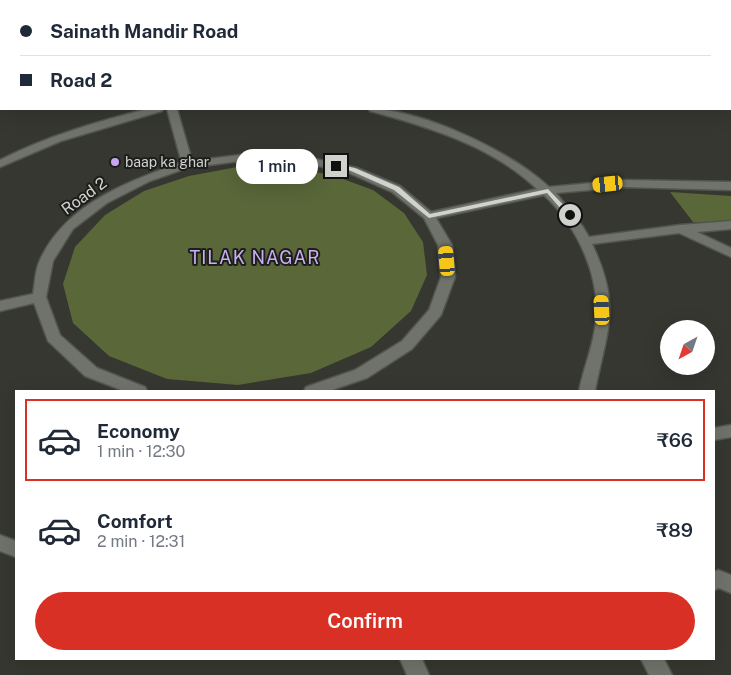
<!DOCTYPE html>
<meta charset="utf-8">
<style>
body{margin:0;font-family:"Public Sans",sans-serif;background:#f6f6f7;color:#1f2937;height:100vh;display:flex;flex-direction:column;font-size:19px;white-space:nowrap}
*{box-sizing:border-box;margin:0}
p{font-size:16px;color:#747a83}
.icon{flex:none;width:28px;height:28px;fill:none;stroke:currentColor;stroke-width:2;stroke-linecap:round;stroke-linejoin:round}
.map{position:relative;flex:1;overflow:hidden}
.sheet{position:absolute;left:15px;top:390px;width:700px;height:270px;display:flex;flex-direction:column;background:#fff;border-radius:0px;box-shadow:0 5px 20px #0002}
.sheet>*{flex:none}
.top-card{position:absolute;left:0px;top:0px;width:731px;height:110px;box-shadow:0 5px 20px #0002;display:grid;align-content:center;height:110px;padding:0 20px;background:#fff}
.needle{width:32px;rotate:220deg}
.buttons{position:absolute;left:660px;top:320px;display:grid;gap:10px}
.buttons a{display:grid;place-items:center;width:55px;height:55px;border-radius:50%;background:#fff;box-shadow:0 5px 20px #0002;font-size:25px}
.end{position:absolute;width:22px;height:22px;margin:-11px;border:6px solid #d0d2cd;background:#111;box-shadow:0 0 0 2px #111}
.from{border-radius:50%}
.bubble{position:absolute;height:35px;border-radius:18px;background:#fff;box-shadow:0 5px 20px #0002;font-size:16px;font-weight:600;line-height:35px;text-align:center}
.car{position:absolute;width:15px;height:30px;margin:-15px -8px;border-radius:6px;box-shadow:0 0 4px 1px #0007;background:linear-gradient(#f5c518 24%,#345 0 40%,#f5c518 0 76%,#345 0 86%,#f5c518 0)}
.top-card b{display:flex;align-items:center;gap:18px;height:48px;font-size:19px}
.top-card b+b{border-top:1px solid #e0e1e3}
.top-card i{width:12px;height:12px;background:#1f2937}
ul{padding:9px 0 0;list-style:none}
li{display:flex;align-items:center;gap:15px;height:82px;margin:0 10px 8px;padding:0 10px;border:2px solid transparent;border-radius:0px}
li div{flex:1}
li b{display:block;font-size:19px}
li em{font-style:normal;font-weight:600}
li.selected{border-color:#d93025}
li>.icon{width:45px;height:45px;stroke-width:1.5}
.action{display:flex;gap:10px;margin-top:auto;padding:10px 20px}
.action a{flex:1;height:58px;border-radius:30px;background:#d93025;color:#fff;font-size:20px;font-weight:600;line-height:58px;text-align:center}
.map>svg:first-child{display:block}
.green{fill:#596739}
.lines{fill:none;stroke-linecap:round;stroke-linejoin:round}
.minor-casing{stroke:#52554e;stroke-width:3}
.minor{fill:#70736b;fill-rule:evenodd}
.route{fill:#d0d2cd}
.poi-dot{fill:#c5a7f1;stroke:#1d1e1b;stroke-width:2}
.labels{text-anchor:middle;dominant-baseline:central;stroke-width:4;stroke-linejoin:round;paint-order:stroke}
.far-poi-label{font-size:14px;fill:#d0d2cd;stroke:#1d1e1b;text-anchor:start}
.street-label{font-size:16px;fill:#d0d2cd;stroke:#1d1e1b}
.neighbourhood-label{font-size:18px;letter-spacing:1px;fill:#caaff4;stroke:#1d1e1b}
</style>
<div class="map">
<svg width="731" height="675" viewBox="0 0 731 675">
<rect width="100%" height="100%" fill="#353730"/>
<g class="green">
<path d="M 237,167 L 286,167 L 332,175 L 373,190 L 404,213 L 423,242 L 427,275 L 411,311 L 371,347 L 311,373 L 238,385 L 167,379 L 109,356 L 73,323 L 63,284 L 75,247 L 105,215 L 144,191 L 189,176 Z"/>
<path d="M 670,192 L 731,196 L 731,223 L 693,222 Z"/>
</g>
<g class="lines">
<g class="minor-casing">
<g id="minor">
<path d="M 11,0 L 20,0 L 21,1 L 12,1 Z"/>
<path d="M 147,0 L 156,0 L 157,1 L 148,1 Z"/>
<path d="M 656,0 L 666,0 L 667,1 L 657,1 Z"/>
<rect x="730" y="10" width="1" height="4"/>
<rect x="0" y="39" width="1" height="6"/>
<rect x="730" y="49" width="1" height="6"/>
<rect x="0" y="65" width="1" height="6"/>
<rect x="0" y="76" width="1" height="6"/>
<rect x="730" y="99" width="1" height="7"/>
<path d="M 147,109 L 163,109 L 162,111 L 61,141 L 0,167 L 0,160 C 47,136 96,122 147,109 Z"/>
<path d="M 167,109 L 177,109 L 192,161 L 248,154 L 302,156 L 357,168 L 400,186 L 431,212 L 537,189 C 492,146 429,127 370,111 L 369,109 C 422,109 510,151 549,187 L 624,180 L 731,182 L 731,190 L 624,187 L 556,193 L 583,227 L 589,237 L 680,225 L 731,221 L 731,229 L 697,232 L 731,248 L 731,257 L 679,233 L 592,244 C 622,307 607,329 595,391 L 579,391 C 583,370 592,349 595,328 C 603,280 578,227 544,195 L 436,218 L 452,245 L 455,277 L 441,315 L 412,349 L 367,378 L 329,391 L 304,391 L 306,387 L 355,370 L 402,341 L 429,310 L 441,277 L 438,245 L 424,218 L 392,192 L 349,173 L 302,162 L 248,160 L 187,168 L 150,181 L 107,203 L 73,229 L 53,261 L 46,297 L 60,335 L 97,368 L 145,387 L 147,391 L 124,391 L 85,376 L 48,341 L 34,303 L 0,311 L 0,301 L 33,294 C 35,284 35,270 40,260 C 65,205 126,182 180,163 L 181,160 Z"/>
<path d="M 731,425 L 731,437 L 714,440 L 714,428 Z"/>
<path d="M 0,535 L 16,541 L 16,557 L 0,551 Z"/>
<path d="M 718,570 L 731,575 L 731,593 L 719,588 L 714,590 L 714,572 Z"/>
<path d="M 400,659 L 422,659 L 429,675 L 407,675 Z"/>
<path d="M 641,659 L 664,659 L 672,675 L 649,675 Z"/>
</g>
</g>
<use href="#minor" class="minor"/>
</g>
<path class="route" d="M 336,164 L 355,168 L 399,187 L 430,214 L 548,189 L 573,215 L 567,216 L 547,193 L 429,218 L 394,190 L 351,171 L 334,167 Z"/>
<circle class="poi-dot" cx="115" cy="162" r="5"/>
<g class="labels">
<g class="far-poi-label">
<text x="125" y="162">baap ka ghar</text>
</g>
<g class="street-label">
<text transform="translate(84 196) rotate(-36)">Road 2</text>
</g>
<g class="neighbourhood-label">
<text x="255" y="257">TILAK NAGAR</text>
</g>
</g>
</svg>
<div class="buttons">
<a><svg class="needle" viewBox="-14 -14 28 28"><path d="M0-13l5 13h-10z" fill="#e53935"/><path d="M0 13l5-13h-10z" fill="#747a83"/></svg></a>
</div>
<i class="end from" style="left:570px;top:215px"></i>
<i class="end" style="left:336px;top:166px"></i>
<div class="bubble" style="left:236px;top:149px;width:82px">1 min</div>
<i class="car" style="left:608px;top:184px;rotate:264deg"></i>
<i class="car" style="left:447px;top:261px;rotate:355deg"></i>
<i class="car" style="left:602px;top:310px;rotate:357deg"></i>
<div class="top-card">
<b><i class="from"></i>Sainath Mandir Road</b>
<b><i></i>Road 2</b>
</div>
<section class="sheet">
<ul>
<li class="selected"><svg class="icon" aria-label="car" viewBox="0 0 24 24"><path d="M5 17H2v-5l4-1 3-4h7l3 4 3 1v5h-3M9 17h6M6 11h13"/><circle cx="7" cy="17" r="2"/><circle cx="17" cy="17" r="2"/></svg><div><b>Economy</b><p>1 min · 12:30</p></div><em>₹66</em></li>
<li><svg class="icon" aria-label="car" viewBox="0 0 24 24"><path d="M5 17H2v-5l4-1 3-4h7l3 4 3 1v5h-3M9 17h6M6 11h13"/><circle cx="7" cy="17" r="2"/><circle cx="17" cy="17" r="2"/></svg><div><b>Comfort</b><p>2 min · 12:31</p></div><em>₹89</em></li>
</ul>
<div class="action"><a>Confirm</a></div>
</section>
</div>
